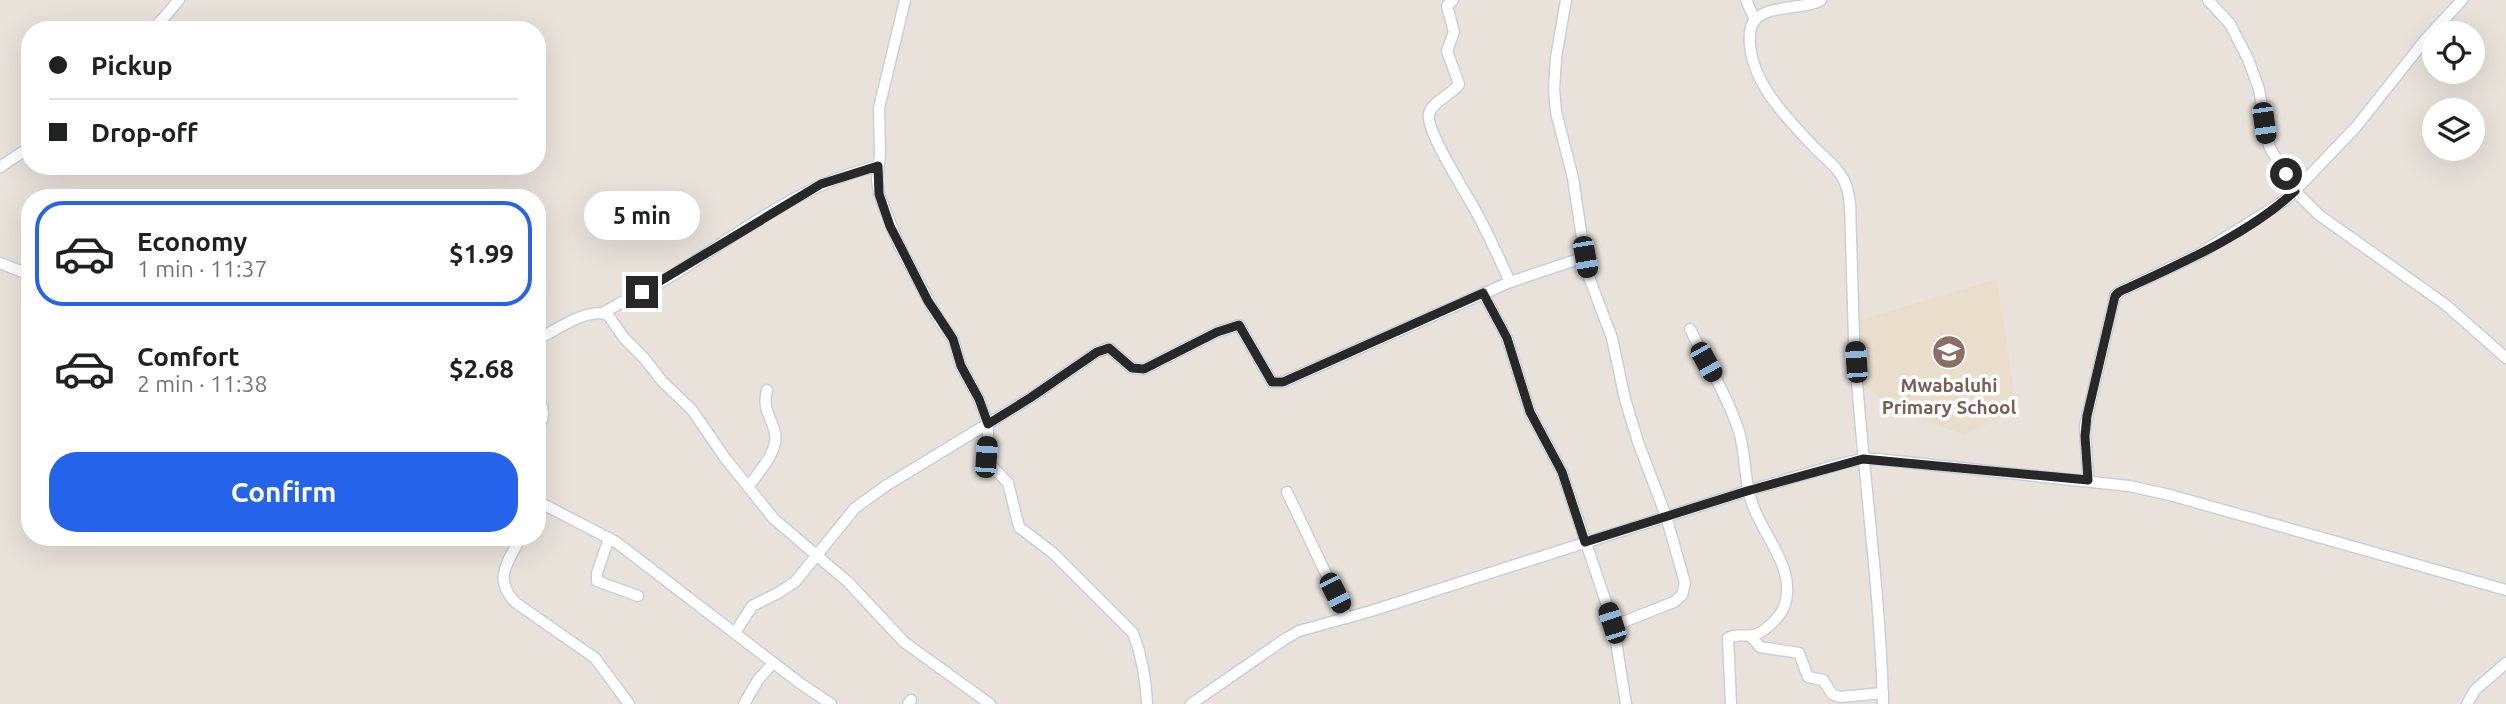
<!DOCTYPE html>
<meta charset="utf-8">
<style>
body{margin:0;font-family:Ubuntu,sans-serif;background:#f6f6f6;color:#202124;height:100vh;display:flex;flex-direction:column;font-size:26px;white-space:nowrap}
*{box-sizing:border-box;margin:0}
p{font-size:23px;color:#757577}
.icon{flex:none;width:38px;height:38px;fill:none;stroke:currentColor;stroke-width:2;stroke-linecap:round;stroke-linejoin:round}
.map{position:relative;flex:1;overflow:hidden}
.sheet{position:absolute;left:21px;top:189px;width:525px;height:357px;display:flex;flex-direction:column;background:#fff;border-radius:28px;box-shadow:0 7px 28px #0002}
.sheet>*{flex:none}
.banner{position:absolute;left:21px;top:21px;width:525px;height:154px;border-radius:28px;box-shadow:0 7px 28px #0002;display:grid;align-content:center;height:154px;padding:0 28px;background:#fff}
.tools{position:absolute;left:2422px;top:21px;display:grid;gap:14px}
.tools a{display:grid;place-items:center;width:63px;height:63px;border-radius:50%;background:#fff;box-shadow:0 7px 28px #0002;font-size:35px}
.end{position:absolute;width:32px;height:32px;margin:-16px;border:9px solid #282828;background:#fff;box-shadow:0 0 0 4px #fff}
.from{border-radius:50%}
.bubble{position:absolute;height:49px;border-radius:24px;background:#fff;box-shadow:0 7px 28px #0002;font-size:23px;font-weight:700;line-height:49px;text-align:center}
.car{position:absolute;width:21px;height:42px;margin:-21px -10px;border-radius:9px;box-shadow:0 0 5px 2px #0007;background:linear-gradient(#222 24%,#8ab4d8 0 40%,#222 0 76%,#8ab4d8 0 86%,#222 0)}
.banner b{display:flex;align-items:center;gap:24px;height:66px;font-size:26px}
.banner b+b{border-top:2px solid #e0e0e0}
.banner i{width:18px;height:18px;background:#202124}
ul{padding:12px 0 0;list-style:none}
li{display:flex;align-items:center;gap:21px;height:105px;margin:0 14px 10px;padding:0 14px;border:4px solid transparent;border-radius:28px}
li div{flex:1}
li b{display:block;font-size:26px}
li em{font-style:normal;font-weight:700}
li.active{border-color:#2563eb}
li>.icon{width:63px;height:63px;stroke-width:1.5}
.cta{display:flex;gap:14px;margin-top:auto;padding:14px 28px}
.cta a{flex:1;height:80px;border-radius:28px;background:#2563eb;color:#fff;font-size:28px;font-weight:700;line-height:80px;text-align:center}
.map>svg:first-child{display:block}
.education{fill:#e9ddcc}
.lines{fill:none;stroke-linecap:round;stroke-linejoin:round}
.street-casing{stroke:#caced9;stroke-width:13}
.street{stroke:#fff;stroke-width:10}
.route{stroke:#282828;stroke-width:9}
.labels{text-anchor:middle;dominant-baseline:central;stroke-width:7;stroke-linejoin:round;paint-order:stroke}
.education-label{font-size:19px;font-weight:bold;fill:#785e54;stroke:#fff}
</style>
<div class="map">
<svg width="2506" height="704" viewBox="0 0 2506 704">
<rect width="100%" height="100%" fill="#e9e2db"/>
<path class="education" d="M 1997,279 L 2017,410 L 1965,435 L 1895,410 L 1858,380 L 1860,320 Z"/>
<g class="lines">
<g class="street-casing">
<g id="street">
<path d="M 905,0 L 879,108 L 880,155 L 877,180 L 879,194 L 899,245 L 939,320 L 953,339 L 961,366 L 979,399 L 988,424 L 988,462 L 1008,483 L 1019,527 L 1053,553 L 1133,633 C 1142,656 1146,679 1147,704"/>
<path d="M 1453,0 L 1447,6 L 1454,32 L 1447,51 L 1459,84 C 1452,95 1432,101 1429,114 C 1425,131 1470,199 1479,217 C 1490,238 1500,260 1510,282"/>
<path d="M 1566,0 L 1556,58 L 1554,89 L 1556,112 L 1573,178 L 1587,272 L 1612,338 L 1625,399 L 1638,442 L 1666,516 L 1685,583 L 1682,595 L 1674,602 L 1613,626"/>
<path d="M 1746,0 L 1755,20"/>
<path d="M 1821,0 C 1802,12 1752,1 1750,33 C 1746,78 1787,119 1816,149 C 1828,161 1840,169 1846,185 C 1852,201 1850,221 1851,238 C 1852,272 1853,305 1854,339 C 1861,461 1880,582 1883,704"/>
<path d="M 2208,0 L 2230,24 L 2248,59 L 2259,89 L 2269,146 L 2295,191 L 2319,215 L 2446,305 L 2506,358"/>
<path d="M 153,30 L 179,0"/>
<path d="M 0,167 L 30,147"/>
<path d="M 0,263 L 30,275"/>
<path d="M 1483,293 L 1507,338 L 1530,412 L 1562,472 L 1613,623 L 1626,704"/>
<path d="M 603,313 C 623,300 645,292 665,280 C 734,238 798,184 878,166"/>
<path d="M 1690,329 C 1707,364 1729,398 1740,435 C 1746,458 1744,481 1752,503 C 1763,537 1798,569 1784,607 C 1780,617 1765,632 1754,635 C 1744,637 1736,633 1728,638 L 1731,704"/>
<path d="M 537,340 C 556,330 587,307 608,315 L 624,338 L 644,358 L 662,381 L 692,410 L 725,458 L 774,519 L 848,582 L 904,642 L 990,704"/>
<path d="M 537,397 C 547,410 543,419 537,433"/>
<path d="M 2088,480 L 2085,426 L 2115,296 L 2119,292 L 2199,254 L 2287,199 L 2356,127 L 2425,40 L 2462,0"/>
<path d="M 748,487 C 758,474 779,450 775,433 C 771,415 762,411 767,390"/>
<path d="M 1287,492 L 1347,618"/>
<path d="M 537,501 L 616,542 L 801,684 L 831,704"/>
<path d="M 521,537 C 508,562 492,579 516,603 L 595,658 L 629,704"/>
<path d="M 609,538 L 597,573 L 597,581 L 638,596"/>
<path d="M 735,633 L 752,606 L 778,593 L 795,582 L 855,508 L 887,485 L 1030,398 L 1097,352 L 1109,348 L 1132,368 L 1144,369 L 1217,332 L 1239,325 L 1272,382 L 1283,382 L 1510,282 L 1585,257"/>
<path d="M 1750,635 L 1760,647 L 1799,653 L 1808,677 L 1823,680 L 1832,694 L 1840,697 L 1883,693"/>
<path d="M 744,704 L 758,680 L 773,663"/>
<path d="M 908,704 L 911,700"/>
<path d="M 1191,704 L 1285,639 L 1299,631 L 1371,611 L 1747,491 L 1844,463 L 1863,459 L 1877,459 L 2129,486 L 2170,495 L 2506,590"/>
<path d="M 2467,704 L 2475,690 L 2506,663"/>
</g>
</g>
<use href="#street" class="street"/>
</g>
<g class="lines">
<path class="route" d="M 642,292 L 821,184 L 878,166 L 879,194 L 890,226 L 928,301 L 953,339 L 961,366 L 979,399 L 988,424 L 1030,398 L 1097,352 L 1109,348 L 1132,368 L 1144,369 L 1217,332 L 1239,325 L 1272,382 L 1283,382 L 1483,293 L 1507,338 L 1530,412 L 1562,472 L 1585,542 L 1747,491 L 1863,459 L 2088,480 L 2085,436 L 2087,416 L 2115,296 L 2119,292 C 2177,265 2248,235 2295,191 L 2286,174"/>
</g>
<defs>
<g id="school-disc" transform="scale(1.75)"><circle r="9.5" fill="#8d6e63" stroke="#fff"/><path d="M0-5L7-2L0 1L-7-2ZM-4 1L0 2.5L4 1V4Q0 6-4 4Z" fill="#fff"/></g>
</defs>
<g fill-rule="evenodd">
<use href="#school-disc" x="1949" y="352"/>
</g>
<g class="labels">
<g class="education-label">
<text x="1949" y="385">Mwabaluhi<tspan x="1949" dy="22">Primary School</tspan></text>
</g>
</g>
</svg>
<div class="tools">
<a><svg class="icon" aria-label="locate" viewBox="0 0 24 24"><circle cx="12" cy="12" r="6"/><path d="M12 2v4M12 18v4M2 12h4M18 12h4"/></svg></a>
<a><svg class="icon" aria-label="layers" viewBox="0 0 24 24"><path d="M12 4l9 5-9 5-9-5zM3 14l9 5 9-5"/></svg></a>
</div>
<i class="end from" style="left:2286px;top:174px"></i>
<i class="end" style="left:642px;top:292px"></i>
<div class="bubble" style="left:584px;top:191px;width:116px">5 min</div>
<i class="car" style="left:2264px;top:123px;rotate:172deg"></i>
<i class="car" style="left:1585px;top:257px;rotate:170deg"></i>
<i class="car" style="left:1706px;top:362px;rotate:151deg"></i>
<i class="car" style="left:1856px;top:362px;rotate:356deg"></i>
<i class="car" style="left:986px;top:457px;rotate:4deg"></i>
<i class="car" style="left:1335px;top:593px;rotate:153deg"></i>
<i class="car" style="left:1612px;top:623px;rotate:342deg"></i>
<div class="banner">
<b><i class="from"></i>Pickup</b>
<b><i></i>Drop-off</b>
</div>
<section class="sheet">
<ul>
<li class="active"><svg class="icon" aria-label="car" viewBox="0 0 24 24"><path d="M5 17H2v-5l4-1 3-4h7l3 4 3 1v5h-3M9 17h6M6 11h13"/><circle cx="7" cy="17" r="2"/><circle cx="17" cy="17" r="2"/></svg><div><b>Economy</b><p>1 min · 11:37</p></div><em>$1.99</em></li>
<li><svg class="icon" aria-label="car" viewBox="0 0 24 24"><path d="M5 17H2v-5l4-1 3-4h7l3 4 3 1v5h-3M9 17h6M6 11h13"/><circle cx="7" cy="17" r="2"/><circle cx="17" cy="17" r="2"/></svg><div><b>Comfort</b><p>2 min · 11:38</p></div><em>$2.68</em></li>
</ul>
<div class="cta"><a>Confirm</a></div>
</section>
</div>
